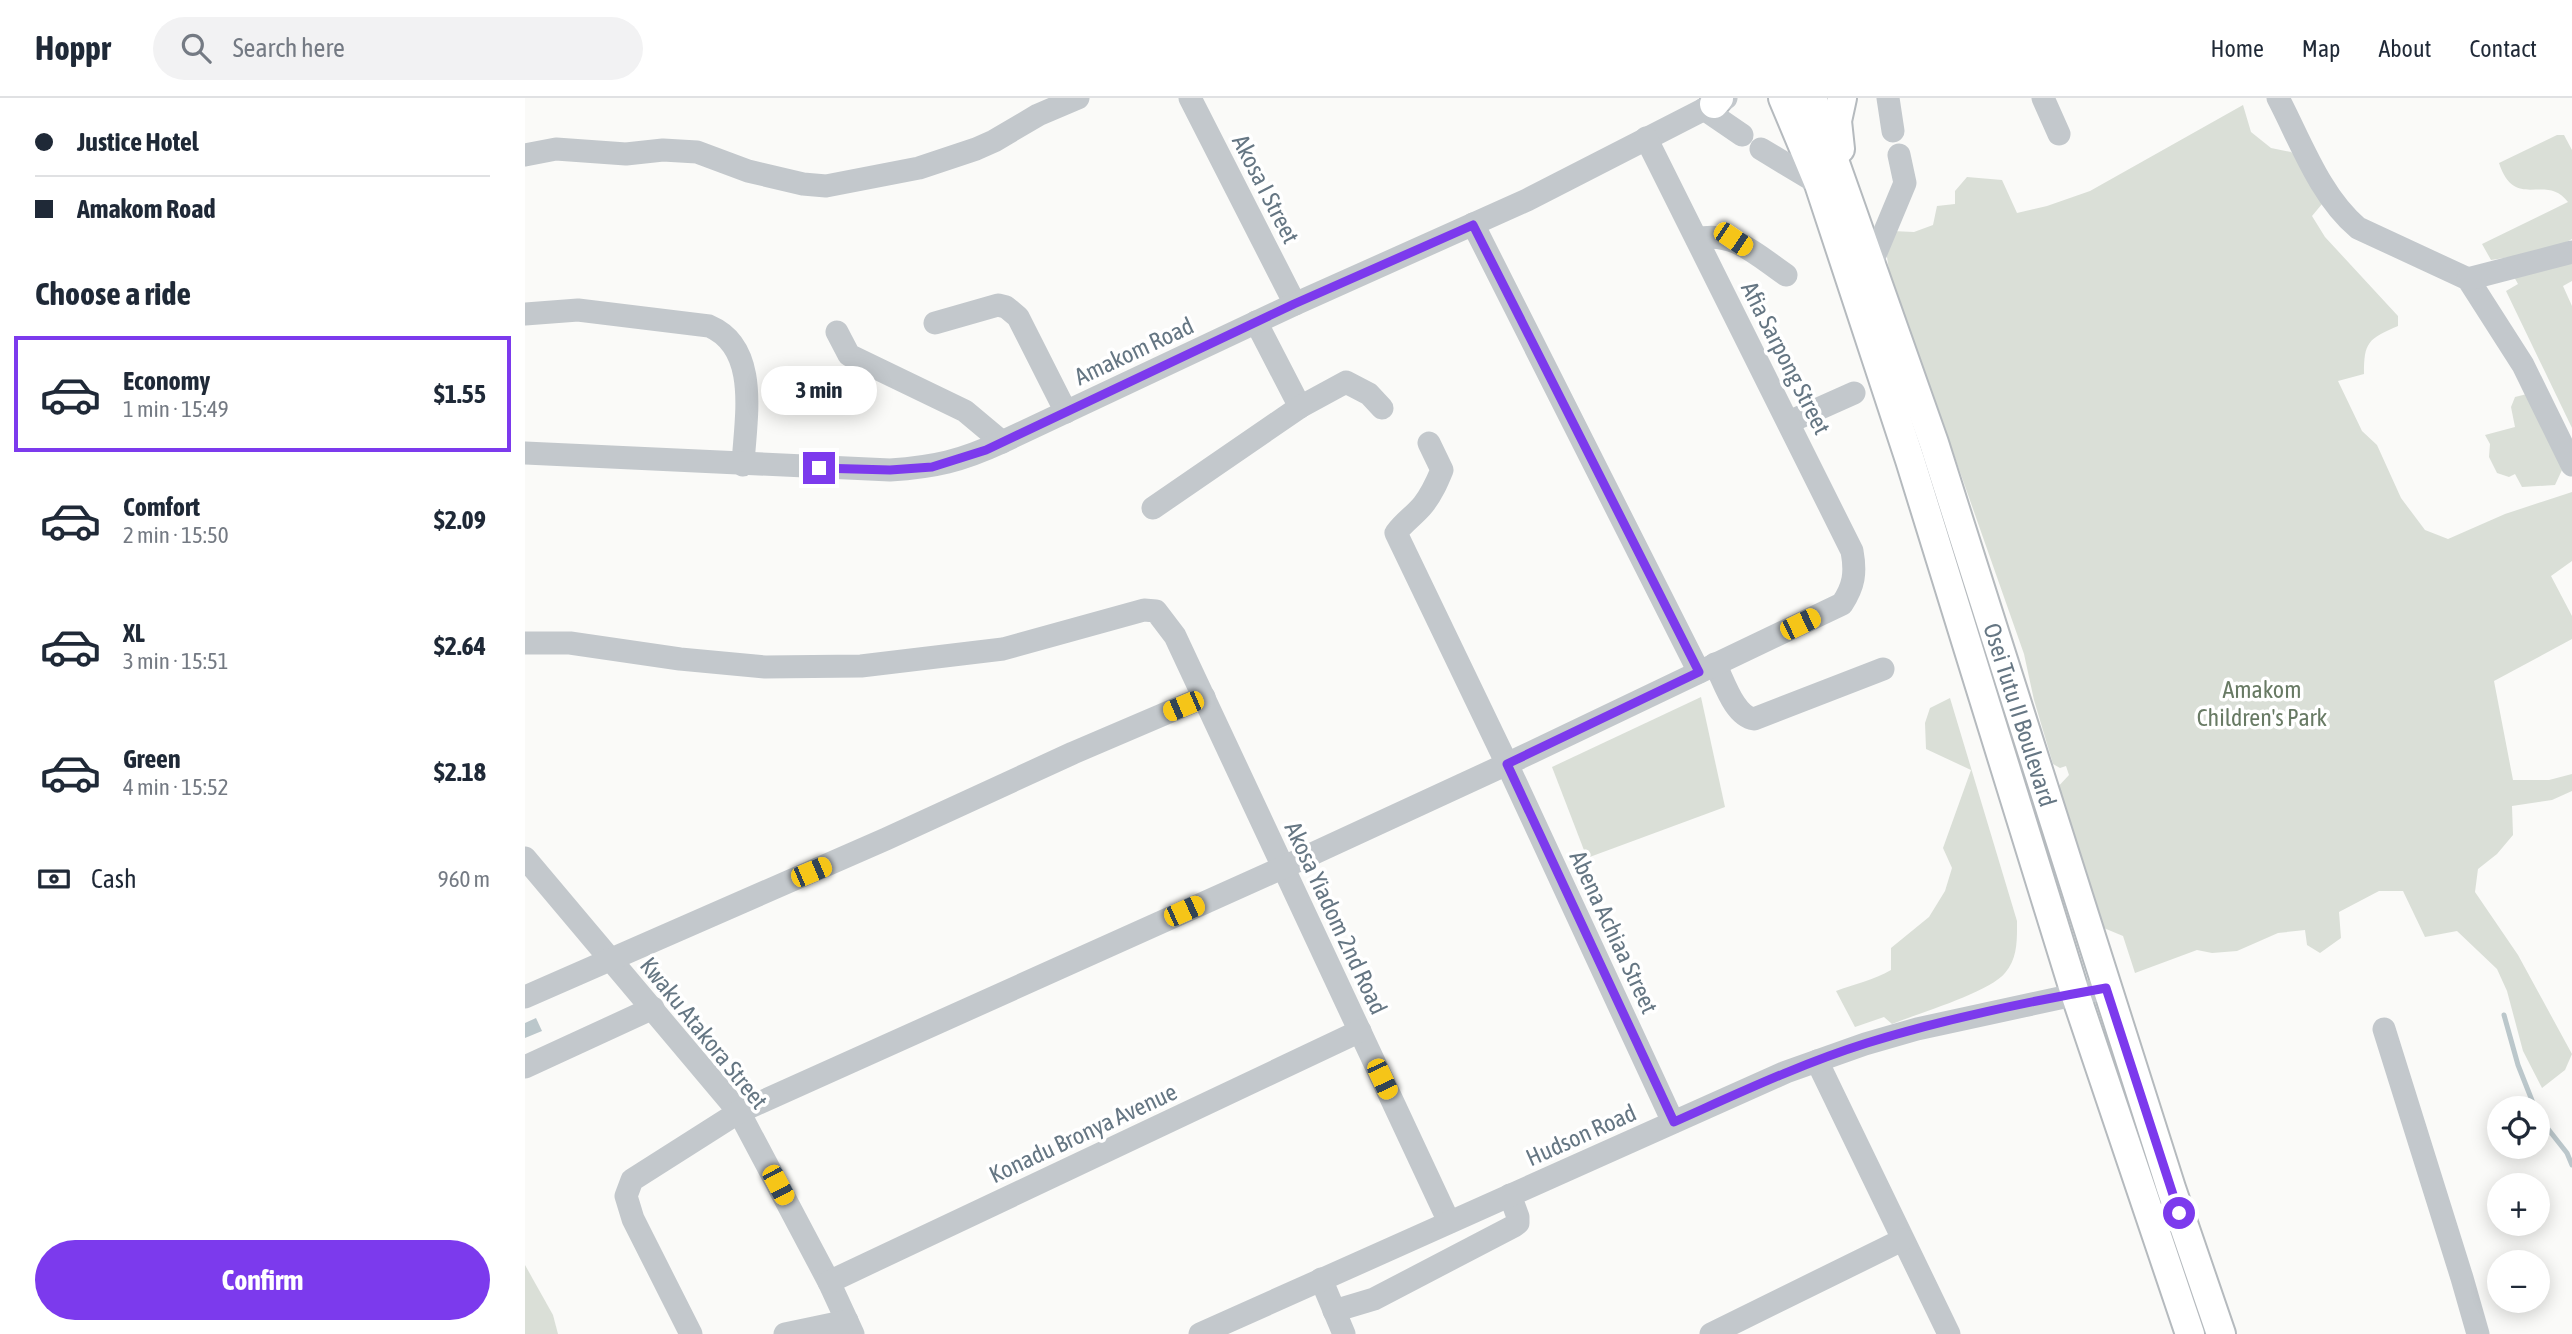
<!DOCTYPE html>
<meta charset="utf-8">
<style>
body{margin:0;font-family:"Asap Condensed",sans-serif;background:#f2f2f3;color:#1f2937;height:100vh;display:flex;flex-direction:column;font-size:26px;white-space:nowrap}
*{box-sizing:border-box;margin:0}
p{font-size:23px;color:#747a83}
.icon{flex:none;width:38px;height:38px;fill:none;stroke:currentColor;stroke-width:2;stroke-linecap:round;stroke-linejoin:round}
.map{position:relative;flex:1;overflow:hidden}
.side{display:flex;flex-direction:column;background:#fff;width:525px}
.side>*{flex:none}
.guide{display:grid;align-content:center;height:154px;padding:0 35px;background:#fff}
.buttons{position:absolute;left:1962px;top:998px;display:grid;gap:14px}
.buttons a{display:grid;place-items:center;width:63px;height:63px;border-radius:50%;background:#fff;box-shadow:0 4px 18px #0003;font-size:35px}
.end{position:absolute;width:32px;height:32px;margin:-16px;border:9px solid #7c3aed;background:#fff;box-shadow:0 0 0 4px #fff}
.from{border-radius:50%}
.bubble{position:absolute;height:49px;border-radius:24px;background:#fff;box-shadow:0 4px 18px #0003;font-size:23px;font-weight:700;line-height:49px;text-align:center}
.car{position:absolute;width:21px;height:42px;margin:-21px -10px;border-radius:9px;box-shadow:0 0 5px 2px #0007;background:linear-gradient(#f5c518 24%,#345 0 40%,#f5c518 0 76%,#345 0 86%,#f5c518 0)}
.guide b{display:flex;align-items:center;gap:24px;height:66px;font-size:26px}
.guide b+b{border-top:2px solid #e0e1e3}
.guide i{width:18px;height:18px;background:#1f2937}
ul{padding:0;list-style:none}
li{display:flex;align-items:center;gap:21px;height:116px;margin:0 14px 10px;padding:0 21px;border:4px solid transparent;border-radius:0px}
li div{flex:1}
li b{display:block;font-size:26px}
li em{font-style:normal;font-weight:700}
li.selected{border-color:#7c3aed}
li>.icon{width:63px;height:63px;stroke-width:1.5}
h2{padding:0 35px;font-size:32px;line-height:84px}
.pay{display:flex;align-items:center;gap:18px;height:77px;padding:0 35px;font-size:26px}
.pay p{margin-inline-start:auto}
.primary-button{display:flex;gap:14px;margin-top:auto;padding:14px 35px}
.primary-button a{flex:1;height:80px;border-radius:42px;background:#7c3aed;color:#fff;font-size:28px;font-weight:700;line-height:80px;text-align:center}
header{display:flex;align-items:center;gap:42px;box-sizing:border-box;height:98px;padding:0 35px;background:#fff;border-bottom:2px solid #e0e1e3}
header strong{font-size:33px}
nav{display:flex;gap:38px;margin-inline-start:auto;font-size:24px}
.search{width:490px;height:63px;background:#f2f2f3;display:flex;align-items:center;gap:18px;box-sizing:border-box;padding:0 24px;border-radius:38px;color:#747a83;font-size:26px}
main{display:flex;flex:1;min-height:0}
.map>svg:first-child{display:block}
.green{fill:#dadfd7}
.water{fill:#bbc7cb}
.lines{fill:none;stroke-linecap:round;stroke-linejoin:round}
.stream{stroke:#bbc7cb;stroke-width:5}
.major-casing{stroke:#b5babe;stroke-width:32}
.minor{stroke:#c3c8cc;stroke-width:23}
.major{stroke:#fff;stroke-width:28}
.route{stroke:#7c3aed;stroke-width:9}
.labels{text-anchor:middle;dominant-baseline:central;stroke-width:7;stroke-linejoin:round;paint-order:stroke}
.street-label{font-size:24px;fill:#657683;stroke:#fff}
.park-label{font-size:24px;fill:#687a64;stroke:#fff}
</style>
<header>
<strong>Hoppr</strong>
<div class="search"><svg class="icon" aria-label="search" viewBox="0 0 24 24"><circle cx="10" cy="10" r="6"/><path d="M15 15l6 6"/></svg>Search here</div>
<nav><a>Home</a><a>Map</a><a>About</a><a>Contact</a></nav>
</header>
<main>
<section class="side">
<div class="guide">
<b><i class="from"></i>Justice Hotel</b>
<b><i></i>Amakom Road</b>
</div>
<h2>Choose a ride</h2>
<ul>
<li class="selected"><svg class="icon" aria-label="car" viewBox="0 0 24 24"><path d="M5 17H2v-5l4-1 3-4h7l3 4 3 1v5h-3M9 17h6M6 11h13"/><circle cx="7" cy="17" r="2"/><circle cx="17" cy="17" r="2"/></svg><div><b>Economy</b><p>1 min · 15:49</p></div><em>$1.55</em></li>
<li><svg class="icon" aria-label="car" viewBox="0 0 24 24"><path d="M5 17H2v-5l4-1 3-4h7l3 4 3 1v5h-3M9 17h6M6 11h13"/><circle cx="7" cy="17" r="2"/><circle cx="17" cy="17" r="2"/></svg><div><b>Comfort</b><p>2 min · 15:50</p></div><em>$2.09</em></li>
<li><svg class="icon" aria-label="car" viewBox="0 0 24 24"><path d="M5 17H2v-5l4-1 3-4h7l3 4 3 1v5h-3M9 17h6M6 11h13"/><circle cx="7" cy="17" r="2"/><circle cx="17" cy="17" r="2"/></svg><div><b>XL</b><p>3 min · 15:51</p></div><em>$2.64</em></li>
<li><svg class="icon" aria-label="car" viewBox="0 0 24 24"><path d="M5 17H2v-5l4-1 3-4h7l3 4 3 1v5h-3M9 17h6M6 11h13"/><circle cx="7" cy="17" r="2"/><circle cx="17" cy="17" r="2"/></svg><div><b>Green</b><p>4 min · 15:52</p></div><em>$2.18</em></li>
</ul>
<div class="pay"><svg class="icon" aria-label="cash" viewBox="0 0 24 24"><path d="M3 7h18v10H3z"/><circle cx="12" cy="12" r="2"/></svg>Cash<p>960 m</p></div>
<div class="primary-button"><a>Confirm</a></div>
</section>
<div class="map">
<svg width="2047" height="1236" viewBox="0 0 2047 1236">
<rect width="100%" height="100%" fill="#fafaf8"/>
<g class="green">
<path d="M 1718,7 L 1726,34 L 1746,50 L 1766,54 L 1781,67 L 1797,106 L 1787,118 L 1800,139 L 1873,218 L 1873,228 C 1843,241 1839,244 1839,276 L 1813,283 L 1837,333 L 1852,347 L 1876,400 L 1900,432 L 1923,441 L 1980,416 L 2047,394 L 2047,463 L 2026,478 L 2047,518 L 2047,541 L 1969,583 L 1988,682 L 2024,682 L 2047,676 L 2047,693 L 2027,702 L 1987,708 L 1988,737 L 1972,756 L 1953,771 L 1950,794 L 1993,857 L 2047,956 L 2040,972 L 2017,990 L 1998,953 L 1982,893 L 1972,871 L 1932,833 L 1900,839 L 1878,793 L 1854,793 L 1814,814 L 1816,840 L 1795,855 L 1782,847 L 1780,832 L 1753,835 L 1712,853 L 1687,855 L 1672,852 L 1610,875 L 1598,838 L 1574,828 L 1530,692 L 1544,677 L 1541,668 L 1535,670 L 1528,666 L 1509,602 L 1499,556 L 1364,172 L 1360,146 L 1367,133 L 1389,134 L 1408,127 L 1412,108 L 1430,106 L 1430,93 L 1442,79 L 1477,82 L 1492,115 L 1522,108 L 1565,93 Z"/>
<path d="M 2032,37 L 2039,37 L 2047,52 L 2047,141 L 2024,153 L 1966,162 L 1957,146 L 2043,104 C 2021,74 1990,114 1974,65 Z"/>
<path d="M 2047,161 L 2047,183 L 2038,188 L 2047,208 L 2047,330 L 1981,193 L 1993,186 L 1988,177 Z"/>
<path d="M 2006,295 L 2035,364 L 2037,372 L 2030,387 L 1997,389 L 1990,376 L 1984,379 L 1972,375 L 1964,359 L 1965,346 L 1960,337 L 1990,329 L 1986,309 L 1990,299 Z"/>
<path d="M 1176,599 L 1200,709 L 1062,760 L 1027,669 Z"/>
<path d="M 1425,600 L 1492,823 C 1492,841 1493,860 1480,875 C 1463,895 1394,915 1367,926 L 1359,919 L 1330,929 L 1311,893 C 1329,886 1349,882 1366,872 L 1366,850 L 1404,819 L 1420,793 L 1427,770 L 1418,750 L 1446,672 L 1401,651 L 1400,625 L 1405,610 Z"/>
<path d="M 0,1167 L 28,1217 L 33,1236 L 0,1236 Z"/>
</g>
<path class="water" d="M 11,920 L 17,933 L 0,940 L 0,925 Z"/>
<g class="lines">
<g class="stream">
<path d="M 1979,917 L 1993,967 L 2010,1010"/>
<path d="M 2012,1017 L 2042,1055 L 2047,1067"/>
</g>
<g class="major-casing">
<g id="major">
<path d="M 1258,0 L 1294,86 L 1385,362 L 1550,895 L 1665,1236"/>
<path id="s1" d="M 1287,0 L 1409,345 L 1646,1090 L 1696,1236"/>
<path d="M 1189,6 L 1194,0"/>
<path d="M 1315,51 L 1312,23 L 1317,0"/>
</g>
</g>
<g class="minor">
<path d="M 665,0 L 770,206"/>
<path d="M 1363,0 L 1368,33"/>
<path d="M 1518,0 L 1534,36"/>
<path d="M 1753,0 C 1776,44 1795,98 1833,130 L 1943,181 L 1998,267 L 2047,367"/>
<path d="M 1179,11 L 1217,37"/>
<path d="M 1236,51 L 1294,86"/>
<path d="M 0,57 L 31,51 L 101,56 L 138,52 L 172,54 L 223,73 L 278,86 L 301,88 L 394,70 L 451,51 L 469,43 L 513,17 L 553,0"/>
<path d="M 948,126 L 1174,574"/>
<path d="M 1172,141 C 1208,132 1233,158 1261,177"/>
<path d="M 1345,169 L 1380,85 L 1374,57"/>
<path d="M 1943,181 L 2047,154"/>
<path d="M 0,216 L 53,212 L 184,228 C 236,250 220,323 218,367"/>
<path d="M 731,224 L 775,309"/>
<path d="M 410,225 L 473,207 L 481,209 L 493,219 L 541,314"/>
<path d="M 312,234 L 324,257 L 440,313 L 477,344"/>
<path d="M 1264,324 L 1329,295"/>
<path d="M 904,345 L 917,372 C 912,384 907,396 898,407 C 890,417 879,424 871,435 L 982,666 L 1148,1024"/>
<path d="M 0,355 L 365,372 C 410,369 436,363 477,344 L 770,206 L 1002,102 L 1201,0"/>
<path d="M 628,410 L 775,309 L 821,284 L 844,296 L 857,310"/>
<path d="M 0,545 L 45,545 L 155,561 L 240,569 L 336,568 L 478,551 L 619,512 L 631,513 L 650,538 L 924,1124"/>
<path d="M 1190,566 C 1199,583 1209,618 1229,621 L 1358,571"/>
<path d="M 0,760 L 214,1014 L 304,1184 L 328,1236"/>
<path d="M 0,899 L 361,741 L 548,655 L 679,599"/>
<path d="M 1859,931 L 1937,1180 L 1953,1236"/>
<path d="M 1292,963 L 1424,1236"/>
<path d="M 0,969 L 128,910"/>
<path d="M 796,1181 L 819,1236"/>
<path d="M 304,1184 L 835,933"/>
<path d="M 809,1213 L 849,1201 L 989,1128 L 993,1125 L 993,1119 L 985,1097"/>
<path d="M 166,1236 L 108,1121 L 101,1098 L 107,1082 L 214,1014 L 759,769 L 982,666 L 1317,506 C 1329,488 1331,475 1327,453 L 1121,40"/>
<path d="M 260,1236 L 322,1223"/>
<path d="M 675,1236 L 1261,974 L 1340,946 L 1392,931 L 1581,890"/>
<path d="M 1186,1236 L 1377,1142"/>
</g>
<use href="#major" class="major"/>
</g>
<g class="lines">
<path class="route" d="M 294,370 L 365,372 L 407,369 L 461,352 L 769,206 L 948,127 L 1174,574 L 982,666 L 1149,1024 C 1212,996 1275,966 1342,945 C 1419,921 1501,904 1581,890 L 1654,1115"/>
</g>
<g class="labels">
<g class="street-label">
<text transform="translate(741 91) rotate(63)">Akosa I Street</text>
<text transform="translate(609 253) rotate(-25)">Amakom Road</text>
<text transform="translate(1261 260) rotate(63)">Afia Sarpong Street</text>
<text stroke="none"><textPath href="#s1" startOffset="651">Osei Tutu II Boulevard</textPath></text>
<text transform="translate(811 820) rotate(65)">Akosa Yiadom 2nd Road</text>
<text transform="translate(1089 834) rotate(65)">Abena Achiaa Street</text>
<text transform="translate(179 935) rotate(51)">Kwaku Atakora Street</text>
<text transform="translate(558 1035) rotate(-25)">Konadu Bronya Avenue</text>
<text transform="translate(1056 1037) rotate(-24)">Hudson Road</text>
</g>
<g class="park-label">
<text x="1737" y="591">Amakom<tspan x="1737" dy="28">Children's Park</tspan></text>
</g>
</g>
</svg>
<div class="buttons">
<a><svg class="icon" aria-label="locate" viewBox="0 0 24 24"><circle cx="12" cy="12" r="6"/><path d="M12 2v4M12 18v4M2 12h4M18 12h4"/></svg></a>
<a>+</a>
<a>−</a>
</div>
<i class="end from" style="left:1654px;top:1115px"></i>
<i class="end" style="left:294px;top:370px"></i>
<div class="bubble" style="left:236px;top:268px;width:116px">3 min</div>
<i class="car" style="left:1208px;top:141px;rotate:124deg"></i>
<i class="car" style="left:1275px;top:526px;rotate:64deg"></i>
<i class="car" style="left:658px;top:608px;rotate:247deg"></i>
<i class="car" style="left:286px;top:774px;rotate:67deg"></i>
<i class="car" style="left:659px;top:813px;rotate:66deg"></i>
<i class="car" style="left:857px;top:981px;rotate:155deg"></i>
<i class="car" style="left:253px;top:1087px;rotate:152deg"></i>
</div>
</main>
